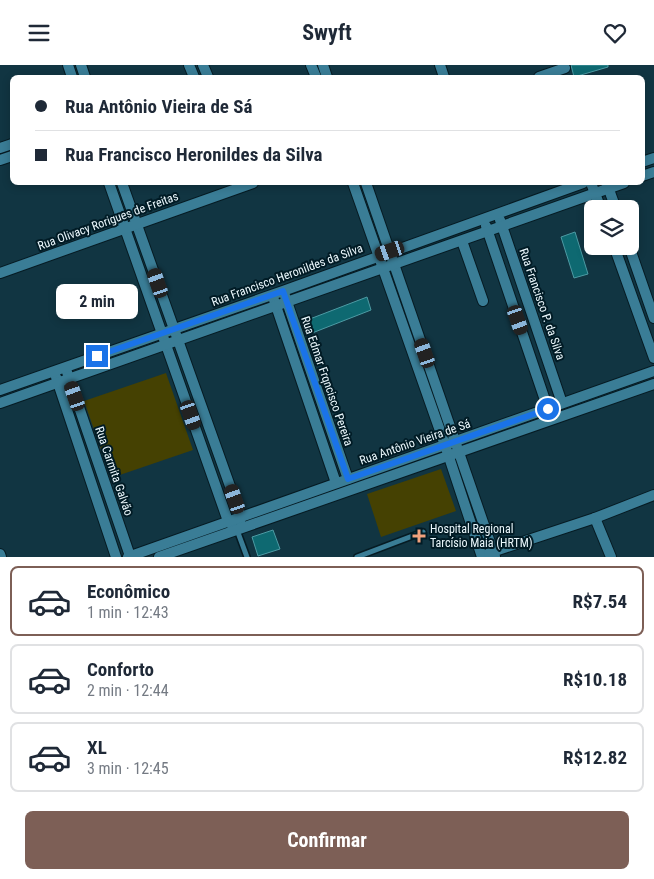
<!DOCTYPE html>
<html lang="pt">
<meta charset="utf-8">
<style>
body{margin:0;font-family:"Roboto Condensed",sans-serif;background:#f6f6f7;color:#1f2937;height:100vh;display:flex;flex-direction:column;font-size:19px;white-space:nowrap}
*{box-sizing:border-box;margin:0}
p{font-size:16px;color:#747a83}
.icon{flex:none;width:28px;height:28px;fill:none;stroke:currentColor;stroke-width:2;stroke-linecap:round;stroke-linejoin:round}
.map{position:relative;height:492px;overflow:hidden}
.details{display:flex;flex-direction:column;background:#fff;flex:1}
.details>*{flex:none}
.hud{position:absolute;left:10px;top:10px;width:635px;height:110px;border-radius:8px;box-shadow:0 2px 8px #0003;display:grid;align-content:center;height:110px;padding:0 25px;background:#fff}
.tools{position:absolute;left:584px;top:135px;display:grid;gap:10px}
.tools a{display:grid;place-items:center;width:55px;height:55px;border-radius:8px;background:#fff;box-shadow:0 2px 8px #0003;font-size:25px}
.end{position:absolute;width:22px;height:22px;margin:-11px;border:6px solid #1a73e8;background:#fff;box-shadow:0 0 0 2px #fff}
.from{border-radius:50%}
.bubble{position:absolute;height:35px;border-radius:8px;background:#fff;box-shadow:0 2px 8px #0003;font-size:16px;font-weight:700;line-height:35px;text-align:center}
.car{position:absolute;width:15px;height:30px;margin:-15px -8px;border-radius:6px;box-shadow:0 0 4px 1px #0007;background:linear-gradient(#222 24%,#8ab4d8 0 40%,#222 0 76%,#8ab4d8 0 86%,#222 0)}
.hud b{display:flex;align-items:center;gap:18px;height:48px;font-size:19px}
.hud b+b{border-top:1px solid #e0e1e3}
.hud i{width:12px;height:12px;background:#1f2937}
ul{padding:9px 0 0;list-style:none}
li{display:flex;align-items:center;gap:15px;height:70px;margin:0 10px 8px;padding:0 15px;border:2px solid #e0e1e3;border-radius:8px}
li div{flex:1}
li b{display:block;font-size:19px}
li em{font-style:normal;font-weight:700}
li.current{border-color:#7d5f56}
li>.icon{width:45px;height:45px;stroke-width:1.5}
.cta{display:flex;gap:10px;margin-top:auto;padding:10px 25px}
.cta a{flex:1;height:58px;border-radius:8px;background:#7d5f56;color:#fff;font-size:20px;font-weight:700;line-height:58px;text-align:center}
header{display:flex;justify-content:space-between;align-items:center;height:65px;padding:0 25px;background:#fff;font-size:22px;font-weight:700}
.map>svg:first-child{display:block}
.green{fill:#454102}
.building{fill:#0e6971;stroke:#4d9ba4}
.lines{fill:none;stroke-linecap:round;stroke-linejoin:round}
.service-casing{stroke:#061b23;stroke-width:8}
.minor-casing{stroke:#061b23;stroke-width:12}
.service{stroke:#3a7d96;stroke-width:5}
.minor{stroke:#3a7d96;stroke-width:10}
.route{stroke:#1a73e8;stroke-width:6}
.poi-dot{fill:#f1a17d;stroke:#011b25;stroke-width:2}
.labels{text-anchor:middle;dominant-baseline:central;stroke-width:4;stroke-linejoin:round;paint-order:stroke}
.street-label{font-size:12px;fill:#ebf8fd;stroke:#011b25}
.poi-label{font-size:12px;fill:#ebf8fd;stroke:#011b25;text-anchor:start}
</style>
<header><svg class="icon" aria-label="menu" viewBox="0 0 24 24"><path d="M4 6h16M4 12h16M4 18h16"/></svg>Swyft<svg class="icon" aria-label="heart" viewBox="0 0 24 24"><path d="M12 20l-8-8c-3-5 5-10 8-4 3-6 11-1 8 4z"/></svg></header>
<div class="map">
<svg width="654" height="492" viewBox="0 0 654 492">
<rect width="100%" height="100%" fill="#113542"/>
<g class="green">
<path d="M 166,308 L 193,385 L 111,413 L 84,336 Z"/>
<path d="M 441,404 L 456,446 L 381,472 L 367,429 Z"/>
</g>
<g class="building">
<path d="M 571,0 L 608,0 L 608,2 L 574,12 Z"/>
<path d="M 575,167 L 588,209 L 574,213 L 561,172 Z"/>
<path d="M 367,232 L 371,245 L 307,270 L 302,257 Z"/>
<path d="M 273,465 L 280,484 L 258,491 L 252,472 Z"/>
</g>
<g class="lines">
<g class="service-casing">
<g id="service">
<path d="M 237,465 L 247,492"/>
<path d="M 357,492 L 423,467"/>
</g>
</g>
<g class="minor-casing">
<g id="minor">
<path d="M 68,0 L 72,12"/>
<path d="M 81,0 L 85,12"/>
<path d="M 189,0 L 194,12"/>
<path d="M 203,0 L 208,12"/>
<path d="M 311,0 L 316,12"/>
<path d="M 323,0 L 327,12"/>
<path d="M 440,0 L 444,12"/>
<path d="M 539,12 L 565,3"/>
<path d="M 0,83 L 12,79"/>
<path d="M 0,95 L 12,91"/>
<path d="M 642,97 L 654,93"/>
<path d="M 642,111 L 654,107"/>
<path d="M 109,118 L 228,456 L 232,460"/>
<path d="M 122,118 L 241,452 L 240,456"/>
<path d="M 353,118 L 445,380 L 482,492"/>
<path d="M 366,118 L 495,492"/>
<path d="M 591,118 L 601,144"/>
<path d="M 607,119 L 616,144"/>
<path d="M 500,155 L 562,338"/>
<path d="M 486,161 L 548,344"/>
<path d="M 462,176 L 483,236"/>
<path d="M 614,181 L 654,293"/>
<path d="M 629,181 L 654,253"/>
<path d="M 0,208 L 253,118"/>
<path d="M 285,231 L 348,414"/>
<path d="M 274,235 L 336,418"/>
<path d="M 67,307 L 130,491"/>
<path d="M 56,312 L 116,492"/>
<path d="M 0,325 L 283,226 L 583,118"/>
<path d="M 0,338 L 624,118"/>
<path d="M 595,453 L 611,492"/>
<path d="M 489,488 L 595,453 L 654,430"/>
<path d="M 0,489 L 1,492"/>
<path d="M 128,492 L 654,306"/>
<path d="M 159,492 L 654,319"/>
</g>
</g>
<use href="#service" class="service"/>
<use href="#minor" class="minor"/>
</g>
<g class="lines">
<path class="route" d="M 97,291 L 283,226 L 348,414 L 548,344"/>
</g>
<path class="poi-dot" d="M416.5 463.5h5v5h5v5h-5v5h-5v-5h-5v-5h5z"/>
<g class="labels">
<g class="street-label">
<text transform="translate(108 156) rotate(-20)">Rua Olivacy Rorigues de Freitas</text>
<text transform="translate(287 210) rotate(-20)">Rua Francisco Heronildes da Silva</text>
<text transform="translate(542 239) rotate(71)">Rua Francisco P. da Silva</text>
<text transform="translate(327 316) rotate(71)">Rua Edmar Frqncisco Pereira</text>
<text transform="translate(415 377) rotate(-19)">Rua Antônio Vieira de Sá</text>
<text transform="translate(114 406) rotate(71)">Rua Carmita Galvão</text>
</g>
<g class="poi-label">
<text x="430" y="464">Hospital Regional<tspan x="430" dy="14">Tarcísio Maia (HRTM)</tspan></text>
</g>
</g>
</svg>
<div class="tools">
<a><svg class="icon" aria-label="layers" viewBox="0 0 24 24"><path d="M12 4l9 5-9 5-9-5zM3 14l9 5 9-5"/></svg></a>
</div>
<i class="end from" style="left:548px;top:344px"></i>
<i class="end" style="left:97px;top:291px"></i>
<div class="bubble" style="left:56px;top:219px;width:82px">2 min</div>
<i class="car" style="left:390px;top:186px;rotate:251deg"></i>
<i class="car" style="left:158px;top:218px;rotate:341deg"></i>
<i class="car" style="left:518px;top:255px;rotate:161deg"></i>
<i class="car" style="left:425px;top:288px;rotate:341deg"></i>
<i class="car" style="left:75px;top:331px;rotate:341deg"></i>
<i class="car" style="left:191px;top:350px;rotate:161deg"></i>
<i class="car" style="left:235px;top:434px;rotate:341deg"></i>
<div class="hud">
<b><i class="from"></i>Rua Antônio Vieira de Sá</b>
<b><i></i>Rua Francisco Heronildes da Silva</b>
</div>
</div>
<section class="details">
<ul>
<li class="current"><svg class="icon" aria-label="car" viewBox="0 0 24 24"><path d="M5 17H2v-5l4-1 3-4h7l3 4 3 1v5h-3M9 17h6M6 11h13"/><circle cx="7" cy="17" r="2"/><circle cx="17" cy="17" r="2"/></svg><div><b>Econômico</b><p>1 min · 12:43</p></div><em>R$7.54</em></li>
<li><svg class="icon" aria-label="car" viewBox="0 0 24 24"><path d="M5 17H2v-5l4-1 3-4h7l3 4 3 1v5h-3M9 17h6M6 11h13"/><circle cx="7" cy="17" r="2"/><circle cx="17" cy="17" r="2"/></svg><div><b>Conforto</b><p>2 min · 12:44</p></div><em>R$10.18</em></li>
<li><svg class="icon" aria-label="car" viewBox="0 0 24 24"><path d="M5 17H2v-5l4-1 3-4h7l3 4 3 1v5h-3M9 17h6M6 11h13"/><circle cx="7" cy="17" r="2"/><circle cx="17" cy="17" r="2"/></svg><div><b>XL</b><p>3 min · 12:45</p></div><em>R$12.82</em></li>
</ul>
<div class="cta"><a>Confirmar</a></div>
</section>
